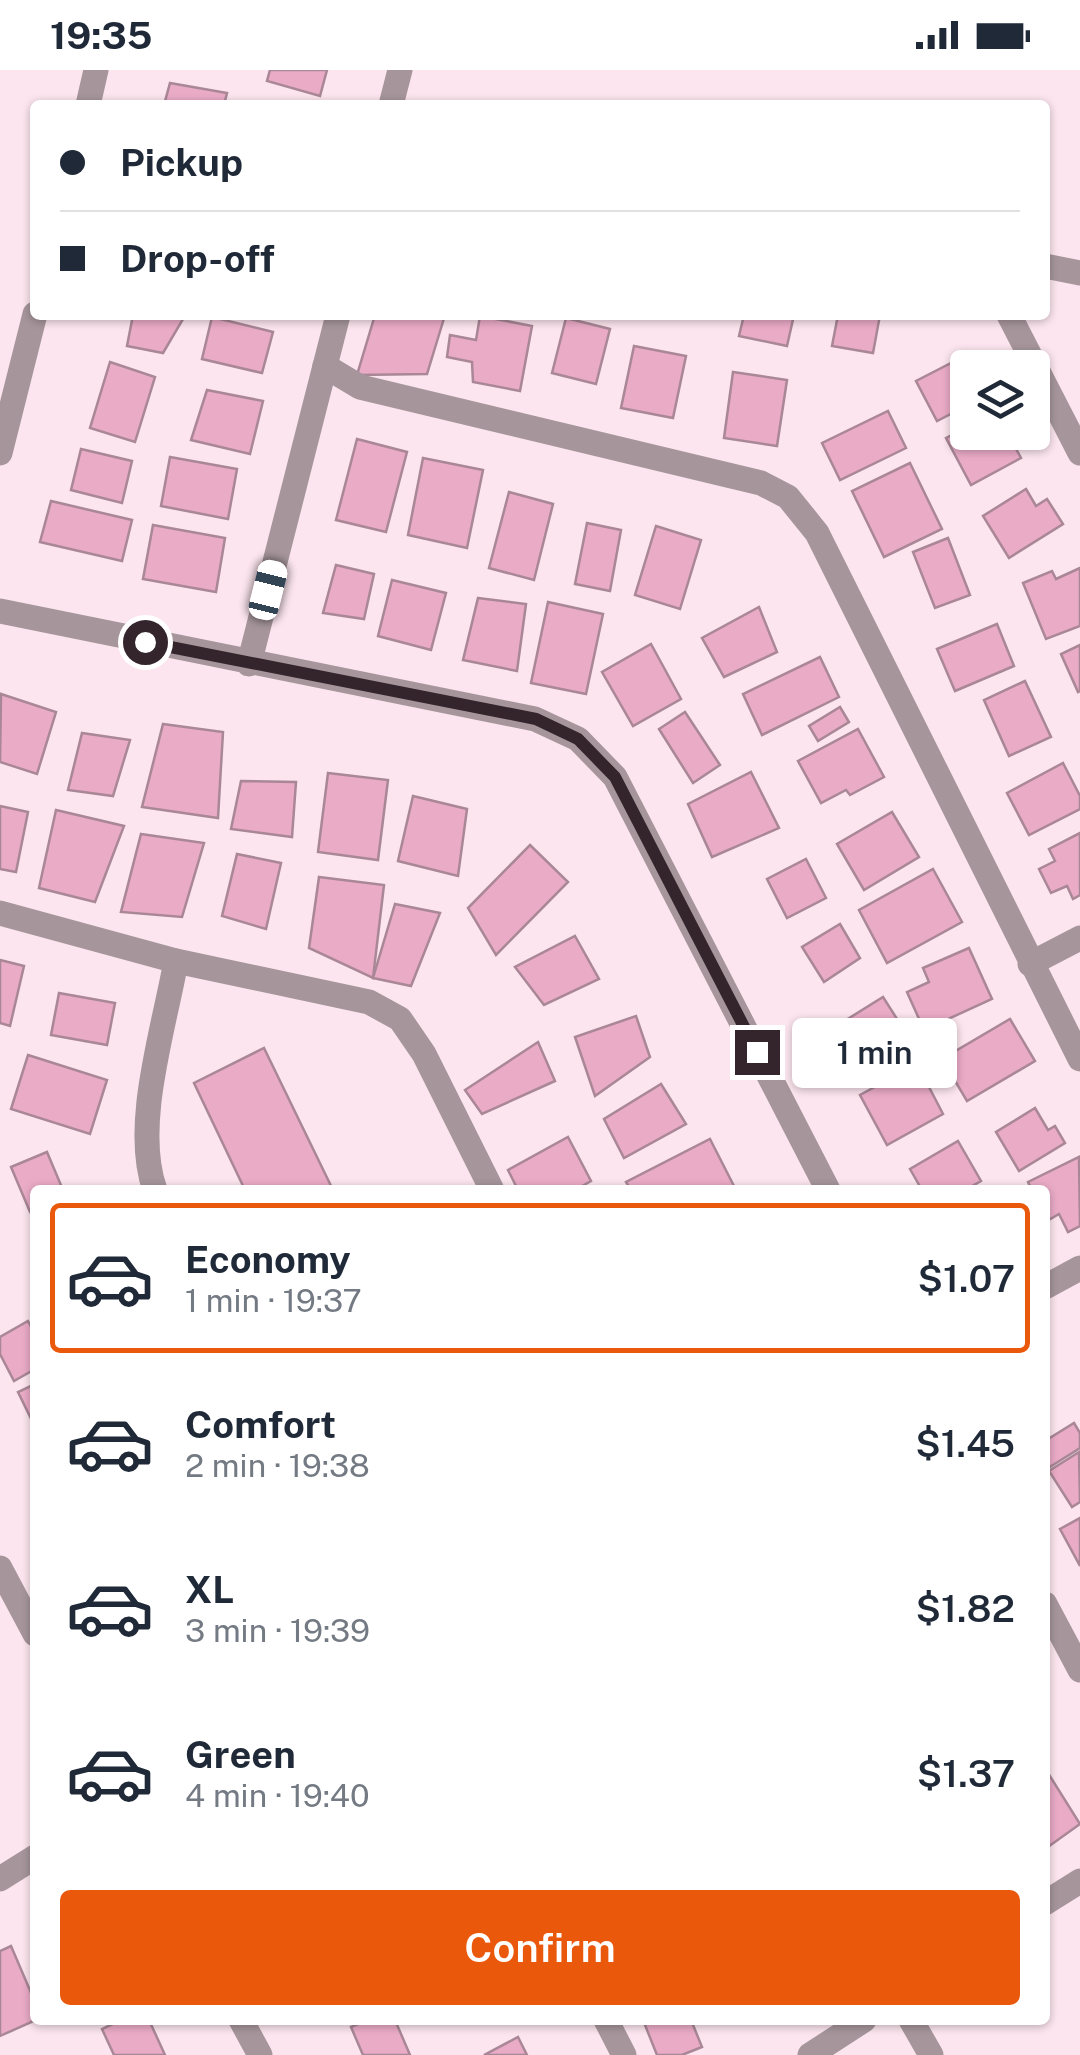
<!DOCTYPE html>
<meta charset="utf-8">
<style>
body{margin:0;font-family:"Public Sans",sans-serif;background:#f6f6f7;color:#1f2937;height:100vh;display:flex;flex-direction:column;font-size:38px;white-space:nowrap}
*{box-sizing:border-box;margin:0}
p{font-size:32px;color:#747a83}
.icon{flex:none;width:55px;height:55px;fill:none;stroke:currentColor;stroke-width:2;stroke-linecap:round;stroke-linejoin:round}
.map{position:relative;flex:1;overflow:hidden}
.details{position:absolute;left:30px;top:1115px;width:1020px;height:840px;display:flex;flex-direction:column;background:#fff;border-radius:10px;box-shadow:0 2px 8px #0004}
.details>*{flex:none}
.banner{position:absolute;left:30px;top:30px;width:1020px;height:220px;border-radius:10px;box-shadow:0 2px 8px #0004;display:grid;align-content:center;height:220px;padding:0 30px;background:#fff}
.fabs{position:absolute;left:950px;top:280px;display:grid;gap:20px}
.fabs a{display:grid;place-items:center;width:100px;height:100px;border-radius:10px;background:#fff;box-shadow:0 2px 8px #0004;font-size:50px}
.end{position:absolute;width:45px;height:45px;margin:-22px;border:12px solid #33252b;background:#fff;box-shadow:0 0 0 5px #fff}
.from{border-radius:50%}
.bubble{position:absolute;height:70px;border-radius:10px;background:#fff;box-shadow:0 2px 8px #0004;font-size:32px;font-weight:600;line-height:70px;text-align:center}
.car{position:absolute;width:30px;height:60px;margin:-30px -15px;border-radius:12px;box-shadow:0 0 8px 2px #0007;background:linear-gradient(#fff 24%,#345 0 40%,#fff 0 76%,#345 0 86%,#fff 0)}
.banner b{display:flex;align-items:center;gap:35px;height:95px;font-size:38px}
.banner b+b{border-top:2px solid #e0e1e3}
.banner i{width:25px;height:25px;background:#1f2937}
ul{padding:18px 0 0;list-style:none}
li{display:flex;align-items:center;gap:30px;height:150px;margin:0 20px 15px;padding:0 10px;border:5px solid transparent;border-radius:10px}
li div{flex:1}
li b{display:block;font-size:38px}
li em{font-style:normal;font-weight:600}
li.active{border-color:#ea580c}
li>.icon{width:90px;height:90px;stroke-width:1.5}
.cta{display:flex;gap:20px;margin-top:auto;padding:20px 30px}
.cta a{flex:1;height:115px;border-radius:10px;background:#ea580c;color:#fff;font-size:40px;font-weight:600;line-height:115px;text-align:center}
.status{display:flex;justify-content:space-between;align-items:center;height:70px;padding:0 50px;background:#fff;direction:ltr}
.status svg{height:28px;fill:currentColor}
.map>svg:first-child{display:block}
.building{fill:#eaabc7;stroke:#a98796;stroke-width:2.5}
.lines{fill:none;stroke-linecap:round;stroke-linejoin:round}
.minor{stroke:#a6969c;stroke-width:25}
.route{stroke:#33252b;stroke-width:12}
</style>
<div class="status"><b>19:35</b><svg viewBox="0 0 49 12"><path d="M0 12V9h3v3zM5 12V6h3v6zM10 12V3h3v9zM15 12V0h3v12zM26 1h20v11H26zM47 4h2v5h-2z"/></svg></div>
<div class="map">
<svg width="1080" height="1985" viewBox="0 0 1080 1985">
<rect width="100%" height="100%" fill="#fce5ee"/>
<g class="building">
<path d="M 270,0 L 327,0 L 320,26 L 267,11 Z"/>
<path d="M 170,13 L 227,23 L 224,35 L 164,35 Z"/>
<path d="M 133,245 L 165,245 L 183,249 L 163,283 L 127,276 Z"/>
<path d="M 375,245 L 445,245 L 427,304 L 357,305 Z"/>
<path d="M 744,245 L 794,245 L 787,276 L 739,266 Z"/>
<path d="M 838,245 L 880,245 L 873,283 L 832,276 Z"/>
<path d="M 480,246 L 532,256 L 520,321 L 473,312 L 472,292 L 447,287 L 450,265 L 476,270 Z"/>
<path d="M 212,247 L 273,262 L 262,303 L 202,289 Z"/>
<path d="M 566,248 L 610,259 L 596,314 L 552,303 Z"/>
<path d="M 634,276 L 686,286 L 673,348 L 621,338 Z"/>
<path d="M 959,289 L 968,304 L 968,335 L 937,351 L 916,311 Z"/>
<path d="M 110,292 L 155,307 L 135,372 L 90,358 Z"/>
<path d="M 733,302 L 787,310 L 777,376 L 724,368 Z"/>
<path d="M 207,320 L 263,331 L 250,384 L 191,370 Z"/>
<path d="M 888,341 L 906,378 L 840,410 L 822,373 Z"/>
<path d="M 968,357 L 968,362 L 1007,362 L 1021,388 L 971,415 L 946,368 Z"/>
<path d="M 357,369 L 407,382 L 386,462 L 336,450 Z"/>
<path d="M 81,379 L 132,391 L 122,433 L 71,420 Z"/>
<path d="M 170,387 L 237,399 L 228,449 L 161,436 Z"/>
<path d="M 423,388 L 483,400 L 467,478 L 408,465 Z"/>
<path d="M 910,393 L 942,459 L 884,487 L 852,421 Z"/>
<path d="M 1026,419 L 1036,436 L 1047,429 L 1063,454 L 1009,488 L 983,446 Z"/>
<path d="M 509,422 L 553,434 L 534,510 L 489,498 Z"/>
<path d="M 51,431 L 132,450 L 122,491 L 40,472 Z"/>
<path d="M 587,453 L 621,460 L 610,521 L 575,514 Z"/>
<path d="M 153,455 L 225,468 L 216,522 L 143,509 Z"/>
<path d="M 656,456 L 701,470 L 680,539 L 635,525 Z"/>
<path d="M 948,468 L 970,525 L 935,538 L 913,482 Z"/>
<path d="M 336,495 L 374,504 L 364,549 L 323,543 Z"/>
<path d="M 1080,498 L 1080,556 L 1046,569 L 1023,513 L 1052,501 L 1056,509 Z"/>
<path d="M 392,510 L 446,523 L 431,580 L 378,566 Z"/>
<path d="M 478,528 L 526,534 L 517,601 L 463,590 Z"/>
<path d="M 548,532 L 603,544 L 586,624 L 531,613 Z"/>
<path d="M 759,537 L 777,582 L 724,607 L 702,568 Z"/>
<path d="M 997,554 L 1014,596 L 955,621 L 937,579 Z"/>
<path d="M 651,574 L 681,629 L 633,656 L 602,602 Z"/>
<path d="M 1080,575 L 1080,621 L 1078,622 L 1061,584 Z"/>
<path d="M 820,587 L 839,627 L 762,665 L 743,624 Z"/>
<path d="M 1025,611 L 1051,667 L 1009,686 L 984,630 Z"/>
<path d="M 1,624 L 56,642 L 37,704 L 0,692 Z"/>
<path d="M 840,637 L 849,652 L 818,671 L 809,656 Z"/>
<path d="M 685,642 L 720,695 L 693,713 L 659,659 Z"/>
<path d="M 163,654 L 223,662 L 218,748 L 142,737 Z"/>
<path d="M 858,659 L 884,707 L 850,725 L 846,720 L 821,733 L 798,691 Z"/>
<path d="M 82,663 L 130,670 L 113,726 L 68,720 Z"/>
<path d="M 1063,693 L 1080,726 L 1080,739 L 1029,765 L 1007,723 Z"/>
<path d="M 751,702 L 779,758 L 712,787 L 688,734 Z"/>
<path d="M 328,703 L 388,710 L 378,790 L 318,782 Z"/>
<path d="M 241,711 L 296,712 L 292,767 L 231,759 Z"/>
<path d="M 413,726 L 467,739 L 458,806 L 398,791 Z"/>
<path d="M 0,736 L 28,742 L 16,802 L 0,799 Z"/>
<path d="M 56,740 L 124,756 L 95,832 L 39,818 Z"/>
<path d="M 892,742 L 919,787 L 864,820 L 837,774 Z"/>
<path d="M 1080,763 L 1080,825 L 1073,829 L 1067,816 L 1051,823 L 1039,799 L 1055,791 L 1049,779 Z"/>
<path d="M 141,764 L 204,773 L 182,847 L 121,842 Z"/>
<path d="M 530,775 L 568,812 L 496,885 L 468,838 Z"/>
<path d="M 237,784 L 281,793 L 266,859 L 222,846 Z"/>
<path d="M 806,789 L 826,828 L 787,848 L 767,809 Z"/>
<path d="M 933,799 L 962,852 L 887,893 L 859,840 Z"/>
<path d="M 319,807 L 384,815 L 373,908 L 309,878 Z"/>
<path d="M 395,834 L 440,843 L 411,916 L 373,908 Z"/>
<path d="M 840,854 L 860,888 L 824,912 L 802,877 Z"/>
<path d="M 575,866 L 599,909 L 544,935 L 515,897 Z"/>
<path d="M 969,878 L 992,929 L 924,960 L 907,922 L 929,912 L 923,898 Z"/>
<path d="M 0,890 L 24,896 L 10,956 L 0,953 Z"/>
<path d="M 59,923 L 115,933 L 107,975 L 51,965 Z"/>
<path d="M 883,927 L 906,963 L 845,1002 L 822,965 Z"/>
<path d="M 636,946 L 650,987 L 595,1026 L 575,967 Z"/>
<path d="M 1010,949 L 1035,991 L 967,1031 L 942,989 Z"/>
<path d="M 538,972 L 555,1011 L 482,1044 L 465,1020 Z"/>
<path d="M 264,978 L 333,1120 L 245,1120 L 194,1013 Z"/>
<path d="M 28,985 L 107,1010 L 90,1064 L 11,1039 Z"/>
<path d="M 917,994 L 943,1044 L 887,1075 L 860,1025 Z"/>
<path d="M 661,1014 L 686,1054 L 624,1088 L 604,1049 Z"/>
<path d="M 1035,1038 L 1048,1060 L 1055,1056 L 1065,1073 L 1019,1101 L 996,1062 Z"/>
<path d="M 568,1067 L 591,1111 L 575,1120 L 518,1120 L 508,1100 Z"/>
<path d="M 710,1069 L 736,1120 L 631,1120 L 626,1112 Z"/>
<path d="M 958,1071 L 981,1111 L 965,1120 L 922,1120 L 910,1099 Z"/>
<path d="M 47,1082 L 63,1120 L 35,1120 L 35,1140 L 30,1142 L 11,1097 Z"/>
<path d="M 1079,1087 L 1080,1156 L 1068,1162 L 1059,1144 L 1047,1151 L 1045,1120 L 1032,1120 L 1028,1112 Z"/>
<path d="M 28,1251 L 35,1264 L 35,1299 L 14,1311 L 0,1284 L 0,1267 Z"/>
<path d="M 35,1314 L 35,1357 L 18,1322 Z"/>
<path d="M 1074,1353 L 1080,1363 L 1080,1378 L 1045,1400 L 1045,1371 Z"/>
<path d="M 1079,1382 L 1080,1432 L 1072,1437 L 1049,1401 Z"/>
<path d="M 1080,1448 L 1080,1496 L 1060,1459 Z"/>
<path d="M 1048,1703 L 1080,1754 L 1045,1779 L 1045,1705 Z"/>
<path d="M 11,1876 L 35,1932 L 36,1950 L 0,1966 L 0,1881 Z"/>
<path d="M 121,1950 L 149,1950 L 165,1985 L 114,1985 L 102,1959 Z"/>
<path d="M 367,1950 L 395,1950 L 410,1985 L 363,1985 L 351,1957 Z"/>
<path d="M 643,1950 L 691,1950 L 702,1977 L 682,1985 L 657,1985 Z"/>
<path d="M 518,1967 L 527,1985 L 484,1985 Z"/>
</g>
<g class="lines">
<g class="minor">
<path d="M 88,35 L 96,0"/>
<path d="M 391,35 L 400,0"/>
<path d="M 1045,196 L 1080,203"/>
<path d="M 1009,245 L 1080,383"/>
<path d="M 325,296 L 360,317 L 761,413 L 788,427 L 817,463 L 1080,989"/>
<path d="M 0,383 L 35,244"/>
<path d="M 0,541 L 535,649 L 578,669 L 615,707 L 828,1120"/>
<path d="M 249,594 L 338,245"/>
<path d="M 0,843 L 176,891 L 369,932 L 400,949 L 424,984 L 492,1120"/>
<path d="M 1030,894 L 1080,868"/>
<path d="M 155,1120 C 132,1056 164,959 176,891"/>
<path d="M 1045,1217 L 1080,1198"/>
<path d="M 0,1498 L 35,1564"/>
<path d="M 1045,1534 L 1080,1600"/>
<path d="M 0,1809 L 35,1787"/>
<path d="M 1045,1833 L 1080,1811"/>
<path d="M 241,1950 L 260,1985"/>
<path d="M 606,1950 L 624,1985"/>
<path d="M 911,1950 L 931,1985"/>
<path d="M 810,1985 L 864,1950"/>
</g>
</g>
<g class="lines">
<path class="route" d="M 145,572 L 536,649 L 578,669 L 615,707 L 757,982"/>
</g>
</svg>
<div class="fabs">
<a><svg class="icon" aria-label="layers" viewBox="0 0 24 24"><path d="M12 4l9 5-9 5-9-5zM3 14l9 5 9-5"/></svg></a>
</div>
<i class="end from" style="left:145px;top:572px"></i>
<i class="end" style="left:757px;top:982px"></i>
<div class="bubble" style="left:792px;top:948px;width:165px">1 min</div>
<i class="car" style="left:268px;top:520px;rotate:14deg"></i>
<div class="banner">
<b><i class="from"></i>Pickup</b>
<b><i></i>Drop-off</b>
</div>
<section class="details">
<ul>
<li class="active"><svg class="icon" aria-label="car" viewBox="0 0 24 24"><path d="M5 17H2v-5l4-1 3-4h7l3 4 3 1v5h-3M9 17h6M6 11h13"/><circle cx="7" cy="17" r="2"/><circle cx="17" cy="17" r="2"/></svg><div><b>Economy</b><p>1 min · 19:37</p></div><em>$1.07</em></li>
<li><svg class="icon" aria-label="car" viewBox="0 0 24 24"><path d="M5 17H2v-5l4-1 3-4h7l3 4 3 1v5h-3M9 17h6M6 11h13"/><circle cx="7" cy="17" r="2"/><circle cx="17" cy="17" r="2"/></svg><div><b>Comfort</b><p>2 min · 19:38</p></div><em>$1.45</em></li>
<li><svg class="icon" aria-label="car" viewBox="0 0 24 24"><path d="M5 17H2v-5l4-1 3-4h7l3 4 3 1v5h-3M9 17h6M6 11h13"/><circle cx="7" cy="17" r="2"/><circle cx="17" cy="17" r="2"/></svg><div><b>XL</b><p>3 min · 19:39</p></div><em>$1.82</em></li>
<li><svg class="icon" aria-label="car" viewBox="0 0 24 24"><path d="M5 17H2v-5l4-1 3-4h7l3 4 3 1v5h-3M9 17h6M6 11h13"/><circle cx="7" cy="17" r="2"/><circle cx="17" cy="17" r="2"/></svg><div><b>Green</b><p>4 min · 19:40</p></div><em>$1.37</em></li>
</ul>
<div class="cta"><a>Confirm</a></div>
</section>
</div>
